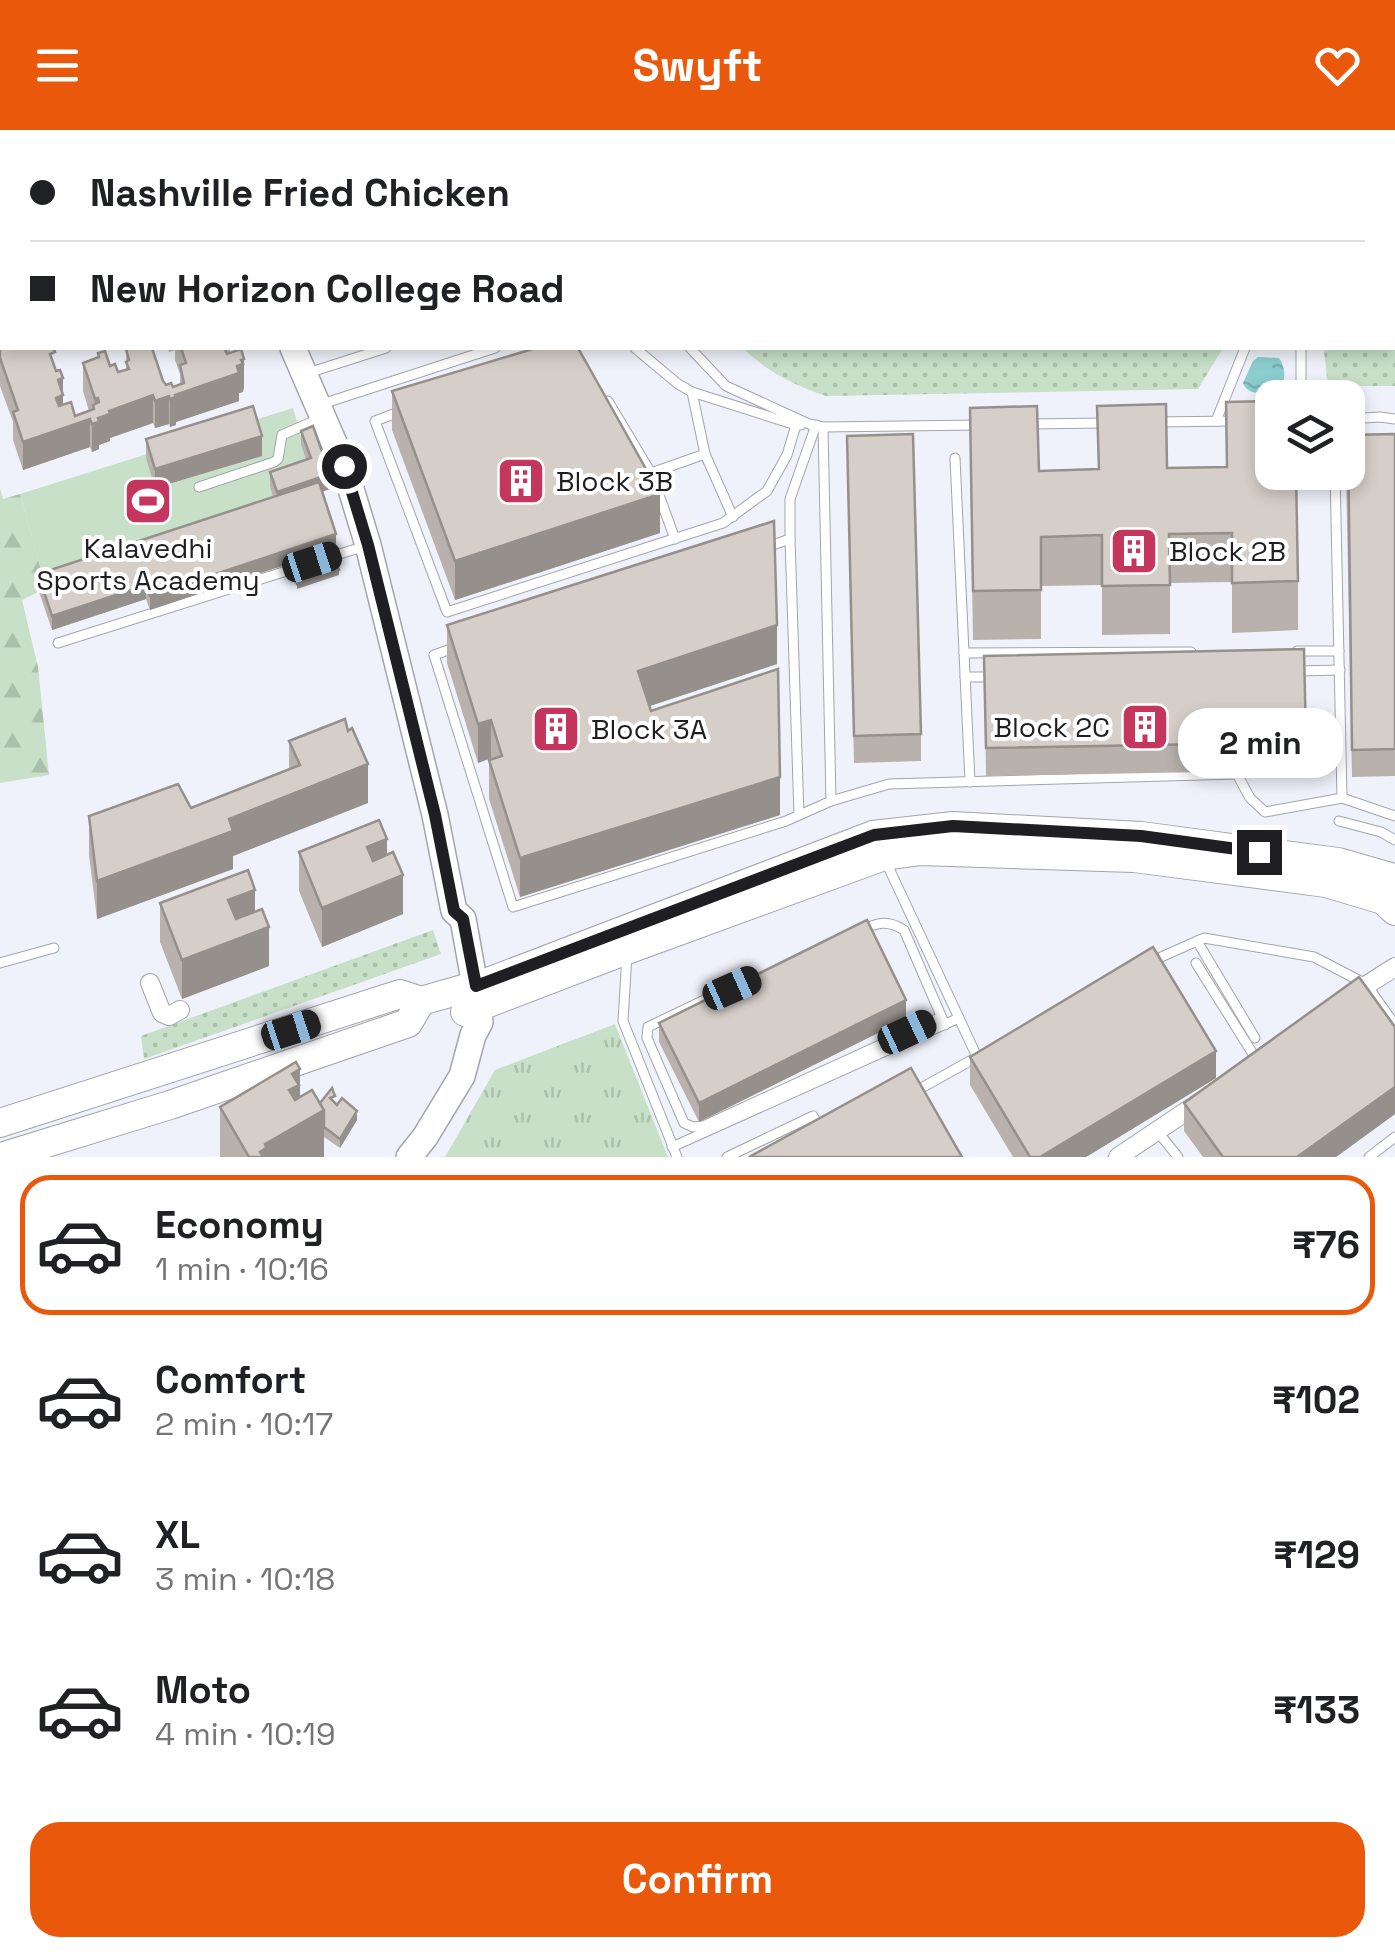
<!DOCTYPE html>
<meta charset="utf-8">
<style>
body{margin:0;font-family:"Space Grotesk",sans-serif;background:#f2f2f2;color:#202124;height:100vh;display:flex;flex-direction:column;font-size:38px;white-space:nowrap}
*{box-sizing:border-box;margin:0}
p{font-size:32px;color:#757577}
.icon{flex:none;width:55px;height:55px;fill:none;stroke:currentColor;stroke-width:2;stroke-linecap:round;stroke-linejoin:round}
.map{position:relative;height:1027px;overflow:hidden}
.side{display:flex;flex-direction:column;background:#fff;flex:1}
.side>*{flex:none}
.top-card{position:absolute;left:0px;top:0px;width:1395px;height:220px;box-shadow:0 5px 15px #0003;display:grid;align-content:center;height:220px;padding:0 30px;background:#fff}
.controls{position:absolute;left:1255px;top:250px;display:grid;gap:20px}
.controls a{display:grid;place-items:center;width:110px;height:110px;border-radius:20px;background:#fff;box-shadow:0 5px 15px #0003;font-size:50px}
.end{position:absolute;width:45px;height:45px;margin:-22px;border:12px solid #1f1f23;background:#fff;box-shadow:0 0 0 5px #fff}
.from{border-radius:50%}
.bubble{position:absolute;height:70px;border-radius:30px;background:#fff;box-shadow:0 5px 15px #0003;font-size:32px;font-weight:700;line-height:70px;text-align:center}
.car{position:absolute;width:30px;height:60px;margin:-30px -15px;border-radius:12px;box-shadow:0 0 8px 2px #0007;background:linear-gradient(#222 24%,#8ab4d8 0 40%,#222 0 76%,#8ab4d8 0 86%,#222 0)}
.top-card b{display:flex;align-items:center;gap:35px;height:95px;font-size:38px}
.top-card b+b{border-top:2px solid #e0e0e0}
.top-card i{width:25px;height:25px;background:#202124}
ul{padding:18px 0 0;list-style:none}
li{display:flex;align-items:center;gap:30px;height:140px;margin:0 20px 15px;padding:0 10px;border:5px solid transparent;border-radius:30px}
li div{flex:1}
li b{display:block;font-size:38px}
li em{font-style:normal;font-weight:700}
li.selected{border-color:#ea580c}
li>.icon{width:90px;height:90px;stroke-width:1.5}
.cta{display:flex;gap:20px;margin-top:auto;padding:20px 30px}
.cta a{flex:1;height:115px;border-radius:30px;background:#ea580c;color:#fff;font-size:40px;font-weight:700;line-height:115px;text-align:center}
header{display:flex;justify-content:space-between;align-items:center;height:130px;padding:0 30px;background:#ea580c;color:#fff;font-size:45px;font-weight:700}
.map>svg:first-child{display:block}
.grass{fill:url(#grass-tufts)}
.forest{fill:url(#forest-firs)}
.park{fill:url(#park-dots)}
.pitch{fill:#c7e0c7}
.water{fill:url(#water-ripples)}
.lines{fill:none;stroke-linecap:round;stroke-linejoin:round}
.service-casing{stroke:#a3a4ac;stroke-width:11}
.minor-casing{stroke:#a3a4ac;stroke-width:20}
.secondary-casing{stroke:#a3a4ac;stroke-width:28}
.primary-casing{stroke:#a3a4ac;stroke-width:30}
.service{stroke:#fff;stroke-width:9}
.minor{stroke:#fff;stroke-width:18}
.secondary{stroke:#fff;stroke-width:25}
.primary{stroke:#fff;stroke-width:28}
.wall{fill:#b8b1ac}
.shaded-wall{fill:#96908c}
.building{fill:#d6cec8;stroke:#96908c;stroke-width:2.5}
.route{stroke:#1f1f23;stroke-width:12}
.labels{text-anchor:middle;dominant-baseline:central;stroke-width:8;stroke-linejoin:round;paint-order:stroke}
.poi-label{font-size:28px;fill:#1f1f23;stroke:#fff;text-anchor:start}
</style>
<header><svg class="icon" aria-label="menu" viewBox="0 0 24 24"><path d="M4 6h16M4 12h16M4 18h16"/></svg>Swyft<svg class="icon" aria-label="heart" viewBox="0 0 24 24"><path d="M12 20l-8-8c-3-5 5-10 8-4 3-6 11-1 8 4z"/></svg></header>
<div class="map">
<svg width="1395" height="1027" viewBox="0 0 1395 1027">
<defs>
<pattern id="grass-tufts" width="24" height="20" patternUnits="userSpaceOnUse" patternTransform="scale(2.5)"><rect width="24" height="20" fill="#c7e0c7"/><path d="M3 7l-1-3M5 7V3M7 7l1-3M15 17l-1-3M17 17v-4M19 17l1-3" fill="none" stroke="#aac0ab"/></pattern>
<pattern id="forest-firs" width="22" height="20" patternUnits="userSpaceOnUse" patternTransform="scale(2.5)"><rect width="22" height="20" fill="#c7e0c7"/><path d="M5 1l3.5 6h-7zM16 11l3.5 6h-7z" fill="#aac0ab"/></pattern>
<pattern id="park-dots" width="8" height="8" patternUnits="userSpaceOnUse" patternTransform="scale(2.5)"><rect width="8" height="8" fill="#c7e0c7"/><path d="M2 2h.1M6 6h.1" fill="none" stroke="#aac0ab" stroke-width="1.8" stroke-linecap="round"/></pattern>
<pattern id="water-ripples" width="26" height="14" patternUnits="userSpaceOnUse" patternTransform="scale(2.5)"><rect width="26" height="14" fill="#8ccece"/><path d="M2 4q2-2 4 0t4 0M15 11q2-2 4 0t4 0" fill="none" stroke="#78b0b1"/></pattern>
</defs>
<rect width="100%" height="100%" fill="#f0f2fb"/>
<path class="grass" d="M 615,894 L 668,1027 L 445,1027 L 495,940 Z"/>
<path class="forest" d="M 0,358 L 3,369 L 20,364 L 46,458 L 22,470 L 38,537 L 49,645 L 0,653 Z"/>
<g class="park">
<path d="M 1395,197 L 1395,256 L 1328,256 L 1324,221 L 1333,218 L 1392,218 L 1393,198 Z"/>
<path d="M 743,218 L 1223,218 L 1198,259 L 826,266 C 794,255 767,242 743,218 Z"/>
<path d="M 433,800 L 441,824 L 144,929 L 141,906 Z"/>
</g>
<path class="pitch" d="M 293,278 L 311,342 L 277,377 L 46,458 L 20,364 Z"/>
<path class="water" d="M 1258,227 L 1279,228 C 1286,238 1287,253 1277,262 C 1265,262 1248,267 1243,253 L 1253,231 Z"/>
<g class="lines">
<g class="service-casing">
<g id="service">
<path d="M 606,0 L 606,2"/>
<path d="M 645,0 L 646,2"/>
<path d="M 1186,0 L 1187,2"/>
<path d="M 960,2 L 967,0"/>
<path d="M 1047,2 L 1055,0"/>
<path d="M 1392,88 L 1395,87"/>
<path d="M 1392,175 L 1395,174"/>
<path d="M 635,218 L 678,254 L 692,262 L 796,295 L 801,295"/>
<path d="M 690,218 L 726,256 L 809,294 L 823,297 L 980,295"/>
<path d="M 1301,218 L 1301,268"/>
<path d="M 308,243 L 386,218"/>
<path d="M 608,271 L 651,343 L 675,409"/>
<path d="M 322,274 L 495,218"/>
<path d="M 399,282 L 375,291 L 447,482 L 723,393 L 767,361 L 787,325 L 796,295"/>
<path d="M 1348,289 L 1380,287 L 1395,289"/>
<path d="M 1216,291 L 1245,218"/>
<path d="M 1155,292 L 1235,291"/>
<path d="M 1030,294 L 1105,293"/>
<path d="M 823,297 L 831,671"/>
<path d="M 705,324 L 733,387"/>
<path d="M 955,328 L 970,652"/>
<path d="M 1335,342 L 1342,668"/>
<path d="M 651,343 L 705,324 L 692,262"/>
<path d="M 199,357 L 274,332 L 278,329 L 282,305 L 321,288"/>
<path d="M 790,409 L 799,685"/>
<path d="M 764,418 L 790,409 L 790,369 L 816,295"/>
<path d="M 323,429 L 366,416"/>
<path d="M 58,513 L 299,437"/>
<path d="M 454,518 L 434,525 L 513,777 L 786,691 L 831,671 L 889,654 L 1237,644 L 1250,668 L 1265,682 L 1342,668 L 1395,686"/>
<path d="M 1297,521 L 1339,521"/>
<path d="M 964,523 L 1191,522"/>
<path d="M 1297,541 L 1340,540"/>
<path d="M 965,547 L 992,547"/>
<path d="M 1339,691 L 1381,702 L 1395,710"/>
<path d="M 859,801 C 876,793 887,789 904,800 L 945,895"/>
<path d="M 1197,811 L 1255,908"/>
<path d="M 627,825 L 623,891 L 677,1027"/>
<path d="M 1152,831 L 1204,808 L 1314,827 L 1366,854 L 1395,895"/>
<path d="M 0,833 L 54,818"/>
<path d="M 1196,833 L 1258,932"/>
<path d="M 721,862 L 648,897 L 647,908 L 684,993 L 693,997 L 703,996 L 941,887"/>
<path d="M 959,888 L 977,927"/>
<path d="M 916,961 L 977,927"/>
<path d="M 1158,1002 L 1178,1027"/>
<path d="M 672,1017 L 959,888 L 886,732"/>
<path d="M 727,1027 L 813,986 L 821,1000"/>
<path d="M 1369,1027 L 1395,1007"/>
</g>
</g>
<g class="minor-casing">
<g id="minor">
<path d="M 150,853 L 162,883 L 169,886 L 180,880"/>
<path d="M 1348,867 L 1395,837"/>
<path d="M 1118,1027 L 1200,972"/>
</g>
</g>
<g class="secondary-casing">
<g id="secondary">
<path d="M 191,0 L 192,2"/>
<path d="M 293,218 L 344,336 L 368,415 L 435,685 L 454,781 L 463,789 L 479,878 L 480,892 L 473,905 L 462,946 L 425,1007 L 409,1027"/>
</g>
</g>
<g class="primary-casing">
<g id="primary">
<path d="M 465,882 L 627,820 L 884,726 L 921,721 L 1134,728 L 1326,753 L 1383,770 L 1395,781"/>
<path d="M 0,993 L 400,864 L 421,871 L 488,852 L 873,705 L 953,696 L 1141,706 L 1338,732 L 1390,747 L 1395,751"/>
<path d="M 1,1027 L 170,975 L 408,893 L 421,871"/>
</g>
</g>
<use href="#service" class="service"/>
<use href="#minor" class="minor"/>
<use href="#secondary" class="secondary"/>
<use href="#primary" class="primary"/>
</g>
<g class="wall">
<path d="M 1245,0 L 1382,0 L 1375,2 L 1246,2 Z"/>
<path d="M 0,188 L 55,238 L 63,248 L 63,275 L 75,286 L 89,281 L 83,261 L 83,233 L 98,228 L 98,223 L 118,242 L 126,240 L 126,219 L 166,255 L 173,257 L 180,255 L 180,244 L 175,230 L 175,220 L 169,222 L 168,218 L 230,218 L 230,223 L 244,256 L 243,262 L 239,263 L 239,271 L 176,292 L 176,295 L 170,297 L 169,294 L 155,298 L 153,293 L 110,308 L 110,311 L 99,315 L 99,319 L 92,322 L 90,317 L 23,340 L 13,310 L 13,292 L 0,256 Z"/>
<path d="M 392,261 L 660,403 L 455,470 L 392,300 Z"/>
<path d="M 1226,272 L 1298,451 L 1298,500 L 1232,503 L 1232,452 L 1170,453 L 1170,504 L 1102,505 L 1102,455 L 1041,456 L 1041,509 L 973,510 L 970,327 L 1039,341 L 1098,339 L 1097,276 L 1167,338 L 1226,337 Z"/>
<path d="M 301,301 L 330,359 L 322,362 L 336,418 L 150,480 L 146,469 L 52,500 L 38,459 L 38,444 L 273,367 L 270,356 L 270,342 L 306,329 L 301,315 Z"/>
<path d="M 1395,304 L 1395,646 L 1352,647 L 1346,342 Z"/>
<path d="M 146,309 L 262,326 L 155,358 L 146,328 Z"/>
<path d="M 847,333 L 921,604 L 921,631 L 854,633 Z"/>
<path d="M 447,495 L 777,534 L 649,576 L 651,581 L 780,685 L 520,767 L 489,669 L 489,630 L 491,628 L 478,633 L 447,533 Z"/>
<path d="M 1304,519 L 1306,640 L 986,646 L 984,526 Z"/>
<path d="M 289,611 L 368,673 L 233,726 L 233,739 L 97,789 L 89,725 L 89,686 L 191,678 L 289,639 Z"/>
<path d="M 299,722 L 387,725 L 403,784 L 322,817 L 299,761 Z"/>
<path d="M 160,773 L 255,781 L 269,836 L 182,869 L 160,812 Z"/>
<path d="M 906,889 L 699,992 L 659,912 L 659,893 Z"/>
<path d="M 1395,897 L 1395,984 L 1336,1027 L 1203,1027 L 1184,1001 L 1184,973 Z"/>
<path d="M 970,927 L 1216,948 L 1086,1027 L 1013,1027 L 970,955 Z"/>
<path d="M 300,967 L 320,973 L 335,972 L 357,990 L 340,1018 L 324,1007 L 324,1027 L 220,1027 L 220,977 Z"/>
</g>
<g class="shaded-wall">
<path d="M 31,0 L 98,0 L 98,2 L 25,2 Z"/>
<path d="M 790,0 L 885,0 L 885,2 L 782,2 Z"/>
<path d="M 918,0 L 939,0 L 931,2 L 918,2 Z"/>
<path d="M 1349,0 L 1382,0 L 1375,2 L 1349,2 Z"/>
<path d="M 2,6 L 2,34 L 0,35 L 0,7 Z"/>
<path d="M 2,55 L 2,83 L 0,84 L 0,56 Z"/>
<path d="M 244,229 L 244,256 L 243,262 L 239,263 L 239,271 L 176,292 L 176,295 L 170,297 L 170,269 L 237,236 Z"/>
<path d="M 63,248 L 63,293 L 56,268 L 58,250 Z"/>
<path d="M 153,265 L 153,293 L 110,308 L 110,311 L 99,315 L 99,319 L 92,322 L 92,294 L 95,293 L 95,269 L 98,268 L 98,292 L 98,288 L 109,281 Z"/>
<path d="M 169,266 L 169,294 L 155,298 L 155,271 Z"/>
<path d="M 90,289 L 90,317 L 23,340 L 23,312 Z"/>
<path d="M 262,306 L 262,326 L 155,358 L 155,339 Z"/>
<path d="M 330,344 L 330,359 L 277,377 L 277,362 Z"/>
<path d="M 660,364 L 660,403 L 455,470 L 455,431 Z"/>
<path d="M 336,404 L 336,418 L 150,480 L 150,466 Z"/>
<path d="M 339,440 L 339,445 L 297,459 L 297,454 Z"/>
<path d="M 146,455 L 146,469 L 52,500 L 52,486 Z"/>
<path d="M 777,495 L 777,534 L 638,580 L 638,541 Z"/>
<path d="M 491,590 L 491,628 L 478,633 L 478,594 Z"/>
<path d="M 368,634 L 368,673 L 233,726 L 233,739 L 97,789 L 97,751 L 229,689 Z"/>
<path d="M 780,647 L 780,685 L 520,767 L 520,728 Z"/>
<path d="M 387,709 L 387,747 L 367,755 L 367,717 Z"/>
<path d="M 403,745 L 403,784 L 322,817 L 322,778 Z"/>
<path d="M 255,760 L 255,798 L 228,808 L 228,770 Z"/>
<path d="M 269,797 L 269,836 L 182,869 L 182,830 Z"/>
<path d="M 906,870 L 906,889 L 699,992 L 699,973 Z"/>
<path d="M 1216,921 L 1216,948 L 1086,1027 L 1040,1027 Z"/>
<path d="M 300,939 L 300,994 L 324,980 L 324,1027 L 260,1027 L 260,1022 L 289,960 L 292,944 Z"/>
<path d="M 1395,957 L 1395,984 L 1336,1027 L 1297,1027 Z"/>
<path d="M 357,981 L 357,990 L 340,1018 L 340,1009 Z"/>
</g>
<g class="building">
<path d="M 0,0 L 22,0 L 14,2 L 2,2 L 2,6 L 0,7 Z"/>
<path d="M 145,0 L 163,0 L 163,2 L 138,2 Z"/>
<path d="M 317,0 L 568,0 L 569,2 L 318,2 Z"/>
<path d="M 688,0 L 790,0 L 782,2 L 689,2 Z"/>
<path d="M 1259,0 L 1359,0 L 1360,2 L 1260,2 Z"/>
<path d="M 2,31 L 2,55 L 0,56 L 0,32 Z"/>
<path d="M 2,89 L 2,115 L 0,107 L 0,90 Z"/>
<path d="M 0,154 L 2,161 L 2,177 L 0,178 Z"/>
<path d="M 2,187 L 2,218 L 54,218 L 55,222 L 50,224 L 56,241 L 60,240 L 63,248 L 58,250 L 63,265 L 56,268 L 59,276 L 71,272 L 75,286 L 94,279 L 93,275 L 99,272 L 98,268 L 95,269 L 83,233 L 99,227 L 98,223 L 105,221 L 110,236 L 115,234 L 118,242 L 129,239 L 126,232 L 129,230 L 126,219 L 152,218 L 163,251 L 166,255 L 171,253 L 173,257 L 184,253 L 180,235 L 186,233 L 181,218 L 224,218 L 227,224 L 241,219 L 244,229 L 241,230 L 243,234 L 237,236 L 239,243 L 175,265 L 176,267 L 170,269 L 169,266 L 155,271 L 153,265 L 109,281 L 110,284 L 98,288 L 99,292 L 92,294 L 90,289 L 23,312 L 13,282 L 18,280 L 0,228 L 0,188 Z"/>
<path d="M 536,218 L 578,218 L 660,364 L 455,431 L 392,261 Z"/>
<path d="M 1272,271 L 1272,342 L 1296,342 L 1298,451 L 1232,453 L 1232,403 L 1169,404 L 1170,455 L 1102,456 L 1102,405 L 1041,407 L 1041,460 L 973,461 L 970,278 L 1037,276 L 1039,341 L 1099,339 L 1097,276 L 1166,274 L 1167,338 L 1227,337 L 1226,272 Z"/>
<path d="M 253,276 L 262,306 L 155,339 L 146,309 Z"/>
<path d="M 313,296 L 330,344 L 277,362 L 270,342 L 311,328 L 301,301 Z"/>
<path d="M 913,304 L 921,604 L 854,606 L 847,306 Z"/>
<path d="M 1395,304 L 1395,619 L 1352,620 L 1348,305 Z"/>
<path d="M 319,352 L 336,404 L 150,466 L 146,455 L 52,486 L 38,444 Z"/>
<path d="M 774,391 L 777,495 L 638,541 L 651,581 L 778,539 L 780,647 L 520,728 L 489,630 L 502,626 L 491,590 L 478,594 L 447,495 Z"/>
<path d="M 333,423 L 339,440 L 297,454 L 291,438 Z"/>
<path d="M 1304,519 L 1306,612 L 986,618 L 984,526 Z"/>
<path d="M 345,589 L 348,601 L 352,598 L 368,634 L 229,689 L 233,701 L 97,751 L 89,686 L 178,654 L 191,678 L 300,635 L 289,611 Z"/>
<path d="M 379,690 L 387,709 L 367,717 L 373,731 L 393,722 L 403,745 L 322,778 L 299,722 Z"/>
<path d="M 248,740 L 255,760 L 228,770 L 236,789 L 262,779 L 269,797 L 182,830 L 160,773 Z"/>
<path d="M 867,790 L 906,870 L 699,973 L 659,893 Z"/>
<path d="M 1153,817 L 1216,921 L 1040,1027 L 1030,1027 L 970,927 Z"/>
<path d="M 1359,847 L 1395,897 L 1395,957 L 1297,1027 L 1223,1027 L 1184,973 Z"/>
<path d="M 296,932 L 300,939 L 292,944 L 299,955 L 289,960 L 295,970 L 312,960 L 324,980 L 265,1014 L 266,1018 L 260,1022 L 263,1027 L 249,1027 L 220,977 Z"/>
<path d="M 911,938 L 962,1027 L 749,1027 Z"/>
<path d="M 332,958 L 335,966 L 330,968 L 337,975 L 342,968 L 357,981 L 340,1009 L 324,997 L 324,980 L 320,973 Z"/>
</g>
<g class="lines">
<path class="route" d="M 344,336 L 368,415 L 435,685 L 454,781 L 463,789 L 476,856 L 874,705 L 953,696 L 1141,706 L 1259,722"/>
</g>
<defs>
<g id="building-square" transform="scale(2.5)"><rect x="-9" y="-9" width="18" height="18" rx="4" fill="#c5365e" stroke="#fff"/><path d="M-4-6H4V6H1V3H-1V6H-4ZM-2.5-4.3h1.7v1.8h-1.7ZM.8-4.3h1.7v1.8H.8ZM-2.5-1h1.7V.8h-1.7ZM.8-1h1.7V.8H.8Z" fill="#fff"/></g>
<g id="stadium-square" transform="scale(2.5)"><rect x="-9" y="-9" width="18" height="18" rx="4" fill="#c5365e" stroke="#fff"/><path d="M0-5a6.5 5 0 1 0 0 10a6.5 5 0 1 0 0-10ZM-3.5-1.8h7v3.6h-7Z" fill="#fff"/></g>
</defs>
<g fill-rule="evenodd">
<use href="#building-square" x="521" y="351"/>
<use href="#stadium-square" x="148" y="371"/>
<use href="#building-square" x="1134" y="421"/>
<use href="#building-square" x="1145" y="597"/>
<use href="#building-square" x="556" y="599"/>
</g>
<g class="labels">
<g class="poi-label">
<text x="556" y="351">Block 3B</text>
<text x="148" y="418" text-anchor="middle">Kalavedhi<tspan x="148" dy="32">Sports Academy</tspan></text>
<text x="1169" y="421">Block 2B</text>
<text x="1110" y="597" text-anchor="end">Block 2C</text>
<text x="591" y="599">Block 3A</text>
</g>
</g>
</svg>
<div class="controls">
<a><svg class="icon" aria-label="layers" viewBox="0 0 24 24"><path d="M12 4l9 5-9 5-9-5zM3 14l9 5 9-5"/></svg></a>
</div>
<i class="end from" style="left:344px;top:336px"></i>
<i class="end" style="left:1259px;top:722px"></i>
<div class="bubble" style="left:1178px;top:578px;width:165px">2 min</div>
<i class="car" style="left:312px;top:432px;rotate:72deg"></i>
<i class="car" style="left:732px;top:858px;rotate:66deg"></i>
<i class="car" style="left:291px;top:900px;rotate:72deg"></i>
<i class="car" style="left:907px;top:902px;rotate:65deg"></i>
<div class="top-card">
<b><i class="from"></i>Nashville Fried Chicken</b>
<b><i></i>New Horizon College Road</b>
</div>
</div>
<section class="side">
<ul>
<li class="selected"><svg class="icon" aria-label="car" viewBox="0 0 24 24"><path d="M5 17H2v-5l4-1 3-4h7l3 4 3 1v5h-3M9 17h6M6 11h13"/><circle cx="7" cy="17" r="2"/><circle cx="17" cy="17" r="2"/></svg><div><b>Economy</b><p>1 min · 10:16</p></div><em>₹76</em></li>
<li><svg class="icon" aria-label="car" viewBox="0 0 24 24"><path d="M5 17H2v-5l4-1 3-4h7l3 4 3 1v5h-3M9 17h6M6 11h13"/><circle cx="7" cy="17" r="2"/><circle cx="17" cy="17" r="2"/></svg><div><b>Comfort</b><p>2 min · 10:17</p></div><em>₹102</em></li>
<li><svg class="icon" aria-label="car" viewBox="0 0 24 24"><path d="M5 17H2v-5l4-1 3-4h7l3 4 3 1v5h-3M9 17h6M6 11h13"/><circle cx="7" cy="17" r="2"/><circle cx="17" cy="17" r="2"/></svg><div><b>XL</b><p>3 min · 10:18</p></div><em>₹129</em></li>
<li><svg class="icon" aria-label="car" viewBox="0 0 24 24"><path d="M5 17H2v-5l4-1 3-4h7l3 4 3 1v5h-3M9 17h6M6 11h13"/><circle cx="7" cy="17" r="2"/><circle cx="17" cy="17" r="2"/></svg><div><b>Moto</b><p>4 min · 10:19</p></div><em>₹133</em></li>
</ul>
<div class="cta"><a>Confirm</a></div>
</section>
